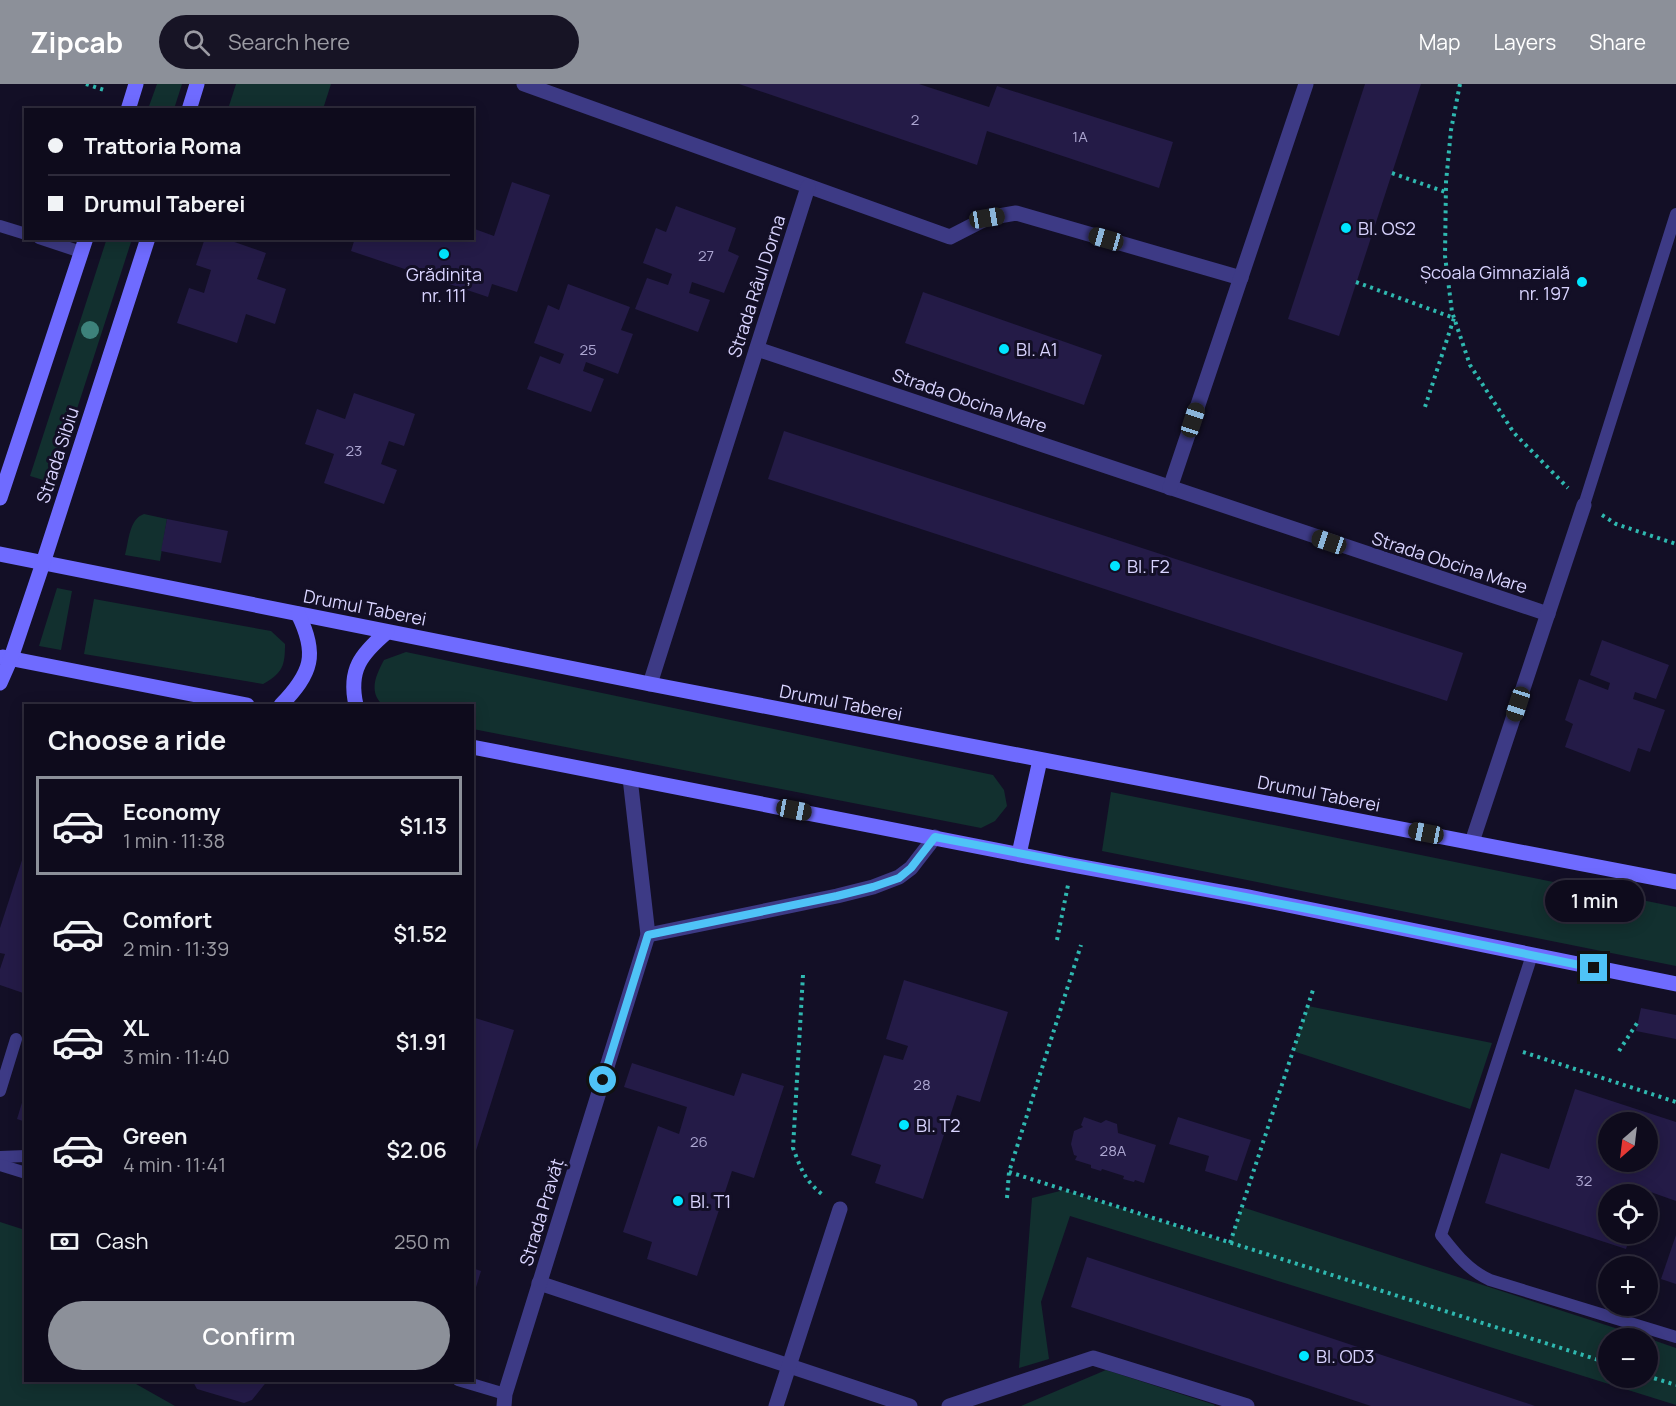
<!DOCTYPE html>
<meta charset="utf-8">
<style>
body{margin:0;font-family:Manrope,sans-serif;background:#171425;color:#f1f3f6;height:100vh;display:flex;flex-direction:column;font-size:22px;white-space:nowrap}
*{box-sizing:border-box;margin:0}
p{font-size:20px;color:#9b9ba3}
.icon{flex:none;width:33px;height:33px;fill:none;stroke:currentColor;stroke-width:2;stroke-linecap:round;stroke-linejoin:round}
.map{position:relative;flex:1;overflow:hidden}
.drawer{position:absolute;left:24px;top:620px;width:450px;height:678px;display:flex;flex-direction:column;background:#0e0b1c;border-radius:0px;box-shadow:0 3px 15px #0003,0 0 0 2px #2e2b3b}
.drawer>*{flex:none}
.hud{position:absolute;left:24px;top:24px;width:450px;height:132px;border-radius:0px;box-shadow:0 3px 15px #0003,0 0 0 2px #2e2b3b;display:grid;align-content:center;height:132px;padding:0 24px;background:#0e0b1c}
.needle{width:39px;rotate:208deg}
.buttons{position:absolute;left:1598px;top:1028px;display:grid;gap:12px}
.buttons a{display:grid;place-items:center;width:60px;height:60px;border-radius:50%;background:#0e0b1c;box-shadow:0 3px 15px #0003,0 0 0 2px #2e2b3b;font-size:30px}
.end{position:absolute;width:27px;height:27px;margin:-14px;border:8px solid #4fc3f7;background:#111;box-shadow:0 0 0 3px #111}
.from{border-radius:50%}
.bubble{position:absolute;height:42px;border-radius:21px;background:#0e0b1c;box-shadow:0 3px 15px #0003,0 0 0 2px #2e2b3b;font-size:20px;font-weight:600;line-height:42px;text-align:center}
.car{position:absolute;width:18px;height:36px;margin:-18px -9px;border-radius:8px;box-shadow:0 0 4px 2px #0007;background:linear-gradient(#222 24%,#8ab4d8 0 40%,#222 0 76%,#8ab4d8 0 86%,#222 0)}
.hud b{display:flex;align-items:center;gap:21px;height:57px;font-size:22px}
.hud b+b{border-top:2px solid #2e2b3b}
.hud i{width:15px;height:15px;background:#f1f3f6}
ul{padding:0;list-style:none}
li{display:flex;align-items:center;gap:18px;height:99px;margin:0 12px 9px;padding:0 12px;border:3px solid transparent;border-radius:0px}
li div{flex:1}
li b{display:block;font-size:22px}
li em{font-style:normal;font-weight:600}
li.current{border-color:#8c9099}
li>.icon{width:54px;height:54px;stroke-width:1.5}
h2{padding:0 24px;font-size:27px;line-height:72px}
.pay{display:flex;align-items:center;gap:15px;height:66px;padding:0 24px;font-size:22px}
.pay p{margin-inline-start:auto}
.primary-button{display:flex;gap:12px;margin-top:auto;padding:12px 24px}
.primary-button a{flex:1;height:69px;border-radius:36px;background:#8c9099;color:#fff;font-size:24px;font-weight:600;line-height:69px;text-align:center}
header{display:flex;align-items:center;gap:36px;box-sizing:border-box;height:84px;padding:0 30px;background:#8c9099;color:#fff}
header strong{font-size:28px}
nav{display:flex;gap:33px;margin-inline-start:auto;font-size:21px}
.search{width:420px;height:54px;background:#171425;display:flex;align-items:center;gap:15px;box-sizing:border-box;padding:0 21px;border-radius:33px;color:#9b9ba3;font-size:22px}
.map>svg:first-child{display:block}
.green{fill:#12302f}
.building{fill:#241b47;fill-rule:evenodd}
.lines{fill:none;stroke-linecap:round;stroke-linejoin:round}
.path{stroke:#2fb8b0;stroke-width:4;stroke-dasharray:3 4.5;stroke-linecap:butt}
.lane{stroke:#3d3a85;stroke-width:12}
.street{stroke:#3d3a85;stroke-width:15}
.secondary{stroke:#6f6bff;stroke-width:15}
.tree{fill:#3d827b}
.route{stroke:#4fc3f7;stroke-width:8}
.poi-dot{fill:#00e5ff;stroke:#130f26;stroke-width:2}
.labels{text-anchor:middle;dominant-baseline:central;stroke-width:6;stroke-linejoin:round;paint-order:stroke}
.number-label{font-size:15px;fill:#aca6d1}
.poi-label{font-size:18px;fill:#d9d4ff;stroke:#130f26;text-anchor:start}
.street-label{font-size:18px;fill:#d9d4ff;stroke:#130f26}
</style>
<header>
<strong>Zipcab</strong>
<div class="search"><svg class="icon" aria-label="search" viewBox="0 0 24 24"><circle cx="10" cy="10" r="6"/><path d="M15 15l6 6"/></svg>Search here</div>
<nav><a>Map</a><a>Layers</a><a>Share</a></nav>
</header>
<div class="map">
<svg width="1676" height="1322" viewBox="0 0 1676 1322">
<rect width="100%" height="100%" fill="#130f26"/>
<g class="green">
<path d="M 157,0 L 182,0 L 174,25 L 148,25 Z"/>
<path d="M 236,0 L 331,0 L 323,25 L 228,25 Z"/>
<path d="M 107,154 L 132,155 L 53,399 L 30,392 Z"/>
<path d="M 144,430 L 167,435 L 160,477 L 125,471 C 129,457 129,435 144,430 Z"/>
<path d="M 57,504 L 72,507 L 61,566 L 39,562 Z"/>
<path d="M 94,515 L 271,547 L 285,560 C 285,581 283,589 263,600 L 84,570 Z"/>
<path d="M 406,568 L 993,691 L 1004,706 L 1007,722 L 995,737 L 981,744 L 473,645 L 472,621 L 383,621 C 368,608 376,591 384,576 Z"/>
<path d="M 1111,708 L 1676,823 L 1676,882 L 1102,767 Z"/>
<path d="M 1308,922 L 1492,959 L 1470,1025 L 1293,967 Z"/>
<path d="M 1064,1106 L 1229,1159 L 1242,1123 L 1646,1254 L 1608,1254 L 1608,1293 L 1647,1293 L 1647,1254 L 1676,1264 L 1676,1321 L 1070,1132 L 1041,1218 L 1049,1275 L 1019,1284 L 1032,1114 Z"/>
<path d="M 0,1138 L 25,1146 L 26,1296 L 129,1296 L 175,1322 L 0,1322 Z"/>
<path d="M 1106,1286 L 1215,1321 L 1214,1322 L 1021,1322 Z"/>
</g>
<g class="building">
<path d="M 739,0 L 919,0 L 989,23 L 997,2 L 1173,58 L 1159,104 L 987,47 L 977,81 Z"/>
<path d="M 1365,0 L 1421,0 L 1339,252 L 1288,235 Z"/>
<path d="M 512,98 L 550,111 L 517,208 L 492,200 L 488,213 L 351,167 L 355,154 L 472,154 L 472,144 L 494,152 Z"/>
<path d="M 676,122 L 736,144 L 728,167 L 739,172 L 724,209 L 692,198 L 689,209 L 710,216 L 698,248 L 635,225 L 647,194 L 668,201 L 672,190 L 643,179 L 656,144 L 666,148 Z"/>
<path d="M 205,154 L 223,154 L 266,169 L 257,195 L 286,205 L 275,240 L 246,230 L 237,259 L 177,239 L 189,204 L 204,209 L 211,186 L 196,181 Z"/>
<path d="M 568,200 L 630,223 L 621,246 L 633,250 L 618,290 L 586,278 L 583,287 L 604,295 L 591,328 L 527,305 L 540,272 L 560,280 L 564,270 L 534,259 L 548,221 L 559,226 Z"/>
<path d="M 923,208 L 1102,271 L 1084,321 L 905,259 Z"/>
<path d="M 354,309 L 415,330 L 404,362 L 389,357 L 381,380 L 397,386 L 384,420 L 324,399 L 334,370 L 305,360 L 317,325 L 345,335 Z"/>
<path d="M 784,347 L 1463,569 L 1447,617 L 768,395 Z"/>
<path d="M 167,435 L 228,447 L 221,479 L 161,467 Z"/>
<path d="M 1602,556 L 1669,581 L 1656,615 L 1635,608 L 1633,615 L 1665,626 L 1650,668 L 1638,664 L 1630,688 L 1565,663 L 1573,640 L 1565,636 L 1579,595 L 1608,606 L 1610,599 L 1590,591 Z"/>
<path d="M 25,767 L 26,767 L 26,910 L 0,901 L 0,885 L 5,870 L 0,869 L 0,844 Z"/>
<path d="M 904,896 L 1008,928 L 980,1018 L 957,1011 L 923,1115 L 875,1099 L 881,1081 L 851,1071 L 884,971 L 903,976 L 908,962 L 886,955 Z"/>
<path d="M 1641,924 L 1676,931 L 1676,955 L 1636,947 Z"/>
<path d="M 472,933 L 514,946 L 473,1076 L 472,1076 Z"/>
<path d="M 632,979 L 734,1012 L 742,989 L 784,1002 L 754,1094 L 732,1087 L 697,1192 L 647,1175 L 652,1158 L 623,1148 L 658,1042 L 679,1050 L 687,1023 L 624,1003 Z"/>
<path d="M 1575,1005 L 1676,1038 L 1676,1117 L 1645,1106 L 1644,1110 L 1608,1110 L 1608,1149 L 1631,1149 L 1626,1165 L 1485,1119 L 1501,1069 L 1549,1085 ZM 1608,1038 L 1647,1038 L 1647,1077 L 1608,1077 Z"/>
<path d="M 25,1009 L 26,1009 L 26,1038 L 17,1035 Z"/>
<path d="M 1084,1033 L 1101,1039 L 1106,1036 L 1117,1040 L 1118,1049 L 1156,1061 L 1144,1099 L 1135,1096 L 1134,1098 L 1123,1095 L 1124,1092 L 1102,1085 L 1101,1087 L 1091,1084 L 1091,1081 L 1075,1076 L 1077,1072 L 1074,1071 L 1071,1060 L 1074,1047 L 1083,1043 L 1081,1041 Z"/>
<path d="M 1178,1033 L 1251,1056 L 1237,1097 L 1205,1087 L 1209,1072 L 1169,1060 Z"/>
<path d="M 1676,1151 L 1676,1200 L 1661,1195 Z"/>
<path d="M 1087,1173 L 1535,1322 L 1371,1322 L 1071,1223 Z"/>
<path d="M 472,1184 L 481,1187 L 473,1213 L 472,1213 Z"/>
<path d="M 192,1296 L 268,1296 L 252,1316 L 244,1319 L 197,1305 Z"/>
</g>
<g class="lines">
<g class="path">
<path d="M 86,0 L 104,6"/>
<path d="M 1460,0 L 1451,46 L 1446,98 L 1445,172 L 1452,228 L 1470,281 L 1514,349 L 1568,404"/>
<path d="M 1392,89 L 1445,108"/>
<path d="M 1356,198 L 1454,234 L 1425,323"/>
<path d="M 1602,431 L 1616,440 L 1676,460"/>
<path d="M 1057,856 L 1068,801"/>
<path d="M 803,891 L 793,1064 C 801,1085 805,1097 823,1111"/>
<path d="M 1619,967 L 1639,936"/>
<path d="M 1523,968 L 1676,1018"/>
<path d="M 1009,1088 L 1608,1279"/>
<path d="M 1007,1114 L 1009,1088 L 1081,861"/>
<path d="M 1230,1159 L 1313,906"/>
<path d="M 1647,1292 L 1676,1301"/>
</g>
<g class="lane">
<path d="M 0,142 L 26,150"/>
<path d="M 39,154 L 81,168"/>
<path d="M 1584,421 L 1676,130"/>
<path d="M 1532,871 L 1441,1151 C 1456,1170 1468,1186 1490,1196 L 1676,1253"/>
<path d="M 0,1007 L 16,955"/>
<path d="M 0,1073 L 26,1072"/>
<path d="M 0,1081 L 26,1089"/>
<path d="M 458,1296 L 505,1310"/>
</g>
<g class="street">
<path d="M 524,0 L 950,153 L 987,134 L 1016,129 L 1241,194"/>
<path d="M 757,265 L 1548,530"/>
<path d="M 1170,404 L 1306,0"/>
<path d="M 650,600 L 808,103"/>
<path d="M 1472,758 L 1584,421"/>
<path d="M 648,851 L 837,812 L 873,803 L 899,793 L 911,784 L 935,753"/>
<path d="M 539,1199 L 910,1322"/>
<path d="M 504,1322 L 505,1310 L 648,851 L 630,694"/>
<path d="M 776,1322 L 840,1125"/>
<path d="M 949,1322 L 1093,1274 L 1247,1322"/>
</g>
<g class="secondary">
<path d="M 128,26 L 136,0"/>
<path d="M 189,26 L 197,0"/>
<path d="M 0,414 L 86,154"/>
<path d="M 0,470 L 650,600 L 1676,798"/>
<path d="M 3,573 L 247,621"/>
<path d="M 0,599 L 11,574 L 43,479 L 148,154"/>
<path d="M 281,621 C 312,589 318,570 298,530"/>
<path d="M 356,621 C 348,586 361,570 387,548"/>
<path d="M 472,663 L 1072,781 L 1248,813 L 1676,900"/>
<path d="M 1019,770 L 1040,676"/>
</g>
</g>
<circle class="tree" cx="90" cy="246" r="9"/>
<g class="lines">
<path class="route" d="M 603,996 L 648,851 L 837,812 L 873,803 L 899,794 L 911,784 L 935,753 L 1318,827 L 1594,884"/>
</g>
<g class="poi-dot">
<circle cx="1346" cy="144" r="6"/>
<circle cx="444" cy="170" r="6"/>
<circle cx="1582" cy="198" r="6"/>
<circle cx="1004" cy="265" r="6"/>
<circle cx="1115" cy="482" r="6"/>
<circle cx="904" cy="1041" r="6"/>
<circle cx="678" cy="1117" r="6"/>
<circle cx="1304" cy="1272" r="6"/>
</g>
<g class="labels">
<g class="number-label">
<text x="915" y="35">2</text>
<text x="1080" y="52">1A</text>
<text x="706" y="171">27</text>
<text x="588" y="265">25</text>
<text x="354" y="366">23</text>
<text x="922" y="1000">28</text>
<text x="699" y="1057">26</text>
<text x="1113" y="1066">28A</text>
<text x="1584" y="1096">32</text>
</g>
<g class="poi-label">
<text x="1358" y="144">Bl. OS2</text>
<text x="1570" y="188" text-anchor="end">Școala Gimnazială<tspan x="1570" dy="21">nr. 197</tspan></text>
<text x="444" y="190" text-anchor="middle">Grădinița<tspan x="444" dy="21">nr. 111</tspan></text>
<text x="1016" y="265">Bl. A1</text>
<text x="1127" y="482">Bl. F2</text>
<text x="916" y="1041">Bl. T2</text>
<text x="690" y="1117">Bl. T1</text>
<text x="1316" y="1272">Bl. OD3</text>
</g>
<g class="street-label">
<text transform="translate(756 202) rotate(-72)">Strada Râul Dorna</text>
<text transform="translate(970 316) rotate(19)">Strada Obcina Mare</text>
<text transform="translate(57 371) rotate(-72)">Strada Sibiu</text>
<text transform="translate(1450 478) rotate(18)">Strada Obcina Mare</text>
<text transform="translate(365 523) rotate(11)">Drumul Taberei</text>
<text transform="translate(841 618) rotate(11)">Drumul Taberei</text>
<text transform="translate(1319 709) rotate(11)">Drumul Taberei</text>
<text transform="translate(541 1128) rotate(-73)">Strada Pravăț</text>
</g>
</g>
</svg>
<div class="buttons">
<a><svg class="needle" viewBox="-14 -14 28 28"><path d="M0-13l5 13h-10z" fill="#e53935"/><path d="M0 13l5-13h-10z" fill="#9b9ba3"/></svg></a>
<a><svg class="icon" aria-label="locate" viewBox="0 0 24 24"><circle cx="12" cy="12" r="6"/><path d="M12 2v4M12 18v4M2 12h4M18 12h4"/></svg></a>
<a>+</a>
<a>−</a>
</div>
<i class="end from" style="left:603px;top:996px"></i>
<i class="end" style="left:1594px;top:884px"></i>
<div class="bubble" style="left:1545px;top:796px;width:99px">1 min</div>
<i class="car" style="left:987px;top:134px;rotate:81deg"></i>
<i class="car" style="left:1106px;top:155px;rotate:286deg"></i>
<i class="car" style="left:1193px;top:336px;rotate:18deg"></i>
<i class="car" style="left:1329px;top:458px;rotate:289deg"></i>
<i class="car" style="left:1518px;top:620px;rotate:198deg"></i>
<i class="car" style="left:794px;top:726px;rotate:101deg"></i>
<i class="car" style="left:1426px;top:749px;rotate:281deg"></i>
<div class="hud">
<b><i class="from"></i>Trattoria Roma</b>
<b><i></i>Drumul Taberei</b>
</div>
<section class="drawer">
<h2>Choose a ride</h2>
<ul>
<li class="current"><svg class="icon" aria-label="car" viewBox="0 0 24 24"><path d="M5 17H2v-5l4-1 3-4h7l3 4 3 1v5h-3M9 17h6M6 11h13"/><circle cx="7" cy="17" r="2"/><circle cx="17" cy="17" r="2"/></svg><div><b>Economy</b><p>1 min · 11:38</p></div><em>$1.13</em></li>
<li><svg class="icon" aria-label="car" viewBox="0 0 24 24"><path d="M5 17H2v-5l4-1 3-4h7l3 4 3 1v5h-3M9 17h6M6 11h13"/><circle cx="7" cy="17" r="2"/><circle cx="17" cy="17" r="2"/></svg><div><b>Comfort</b><p>2 min · 11:39</p></div><em>$1.52</em></li>
<li><svg class="icon" aria-label="car" viewBox="0 0 24 24"><path d="M5 17H2v-5l4-1 3-4h7l3 4 3 1v5h-3M9 17h6M6 11h13"/><circle cx="7" cy="17" r="2"/><circle cx="17" cy="17" r="2"/></svg><div><b>XL</b><p>3 min · 11:40</p></div><em>$1.91</em></li>
<li><svg class="icon" aria-label="car" viewBox="0 0 24 24"><path d="M5 17H2v-5l4-1 3-4h7l3 4 3 1v5h-3M9 17h6M6 11h13"/><circle cx="7" cy="17" r="2"/><circle cx="17" cy="17" r="2"/></svg><div><b>Green</b><p>4 min · 11:41</p></div><em>$2.06</em></li>
</ul>
<div class="pay"><svg class="icon" aria-label="cash" viewBox="0 0 24 24"><path d="M3 7h18v10H3z"/><circle cx="12" cy="12" r="2"/></svg>Cash<p>250 m</p></div>
<div class="primary-button"><a>Confirm</a></div>
</section>
</div>
